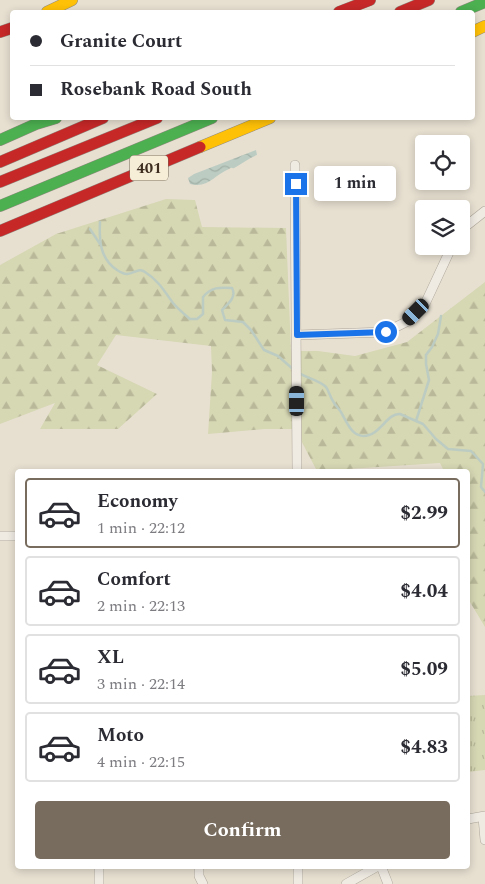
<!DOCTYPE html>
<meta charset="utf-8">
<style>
body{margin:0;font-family:Spectral,serif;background:#f2f2f3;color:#2b2b33;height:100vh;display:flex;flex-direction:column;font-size:19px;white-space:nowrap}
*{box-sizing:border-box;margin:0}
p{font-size:16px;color:#7c7c81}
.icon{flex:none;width:28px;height:28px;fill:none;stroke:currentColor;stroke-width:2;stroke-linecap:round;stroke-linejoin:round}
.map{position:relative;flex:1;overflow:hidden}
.side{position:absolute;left:15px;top:469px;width:455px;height:400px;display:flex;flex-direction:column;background:#fff;border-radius:5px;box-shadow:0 2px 8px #0003}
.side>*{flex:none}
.hud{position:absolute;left:10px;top:10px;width:465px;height:110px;border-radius:5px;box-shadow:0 2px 8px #0003;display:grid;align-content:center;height:110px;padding:0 20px;background:#fff}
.fabs{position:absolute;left:415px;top:135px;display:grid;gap:10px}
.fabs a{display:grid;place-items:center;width:55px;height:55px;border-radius:5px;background:#fff;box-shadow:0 2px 8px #0003;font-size:25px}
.end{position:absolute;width:22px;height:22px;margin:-11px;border:6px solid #1a73e8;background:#fff;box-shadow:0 0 0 2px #fff}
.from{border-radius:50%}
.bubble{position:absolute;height:35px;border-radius:5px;background:#fff;box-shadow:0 2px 8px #0003;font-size:16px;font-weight:700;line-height:35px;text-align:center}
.car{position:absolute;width:15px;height:30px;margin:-15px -8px;border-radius:6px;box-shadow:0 0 4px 1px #0007;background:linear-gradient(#222 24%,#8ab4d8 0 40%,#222 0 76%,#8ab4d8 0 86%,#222 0)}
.hud b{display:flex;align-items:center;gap:18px;height:48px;font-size:19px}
.hud b+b{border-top:1px solid #e1e1e2}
.hud i{width:12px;height:12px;background:#2b2b33}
ul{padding:9px 0 0;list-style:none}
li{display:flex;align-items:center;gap:15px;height:70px;margin:0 10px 8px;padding:0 10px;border:2px solid #e1e1e2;border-radius:5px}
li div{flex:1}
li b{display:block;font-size:19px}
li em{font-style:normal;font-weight:700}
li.current{border-color:#786c5e}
li>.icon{width:45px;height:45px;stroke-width:1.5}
.primary-button{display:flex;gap:10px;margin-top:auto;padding:10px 20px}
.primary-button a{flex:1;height:58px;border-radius:5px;background:#786c5e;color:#fff;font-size:20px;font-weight:700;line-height:58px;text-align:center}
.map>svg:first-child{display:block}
.grass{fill:url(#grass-tufts)}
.forest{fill:url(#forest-firs)}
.water{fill:url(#water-waves)}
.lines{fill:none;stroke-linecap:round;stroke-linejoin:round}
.stream{stroke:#bcccc2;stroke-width:2.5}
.street-casing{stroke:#ada599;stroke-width:10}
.fast-casing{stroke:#928b80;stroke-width:12}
.slow-casing{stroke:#928b80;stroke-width:12}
.jam-casing{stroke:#928b80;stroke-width:12}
.street{stroke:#efebe3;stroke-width:9}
.fast{stroke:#4caf50;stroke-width:11}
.slow{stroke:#ffc107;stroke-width:11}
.jam{stroke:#c62828;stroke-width:11}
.route{stroke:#1a73e8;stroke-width:6}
.labels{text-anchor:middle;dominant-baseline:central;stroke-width:4;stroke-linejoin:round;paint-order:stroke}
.shield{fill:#f7eed8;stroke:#756857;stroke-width:1}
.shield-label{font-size:15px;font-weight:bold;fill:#3d2e20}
</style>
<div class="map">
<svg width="485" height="884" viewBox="0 0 485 884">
<defs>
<pattern id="grass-tufts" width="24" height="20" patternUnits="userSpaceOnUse" patternTransform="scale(1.25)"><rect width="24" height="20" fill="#d6d7b3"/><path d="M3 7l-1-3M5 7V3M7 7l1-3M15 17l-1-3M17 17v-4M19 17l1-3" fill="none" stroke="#b9b99a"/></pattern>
<pattern id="forest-firs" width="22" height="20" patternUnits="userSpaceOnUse" patternTransform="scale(1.25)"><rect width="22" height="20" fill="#d6d7b3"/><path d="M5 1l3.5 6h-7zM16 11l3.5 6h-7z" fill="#b9b99a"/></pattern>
<pattern id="water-waves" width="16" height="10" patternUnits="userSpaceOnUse" patternTransform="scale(1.25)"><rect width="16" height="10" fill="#bcccc2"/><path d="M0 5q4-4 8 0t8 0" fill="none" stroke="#a2b0a6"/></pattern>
</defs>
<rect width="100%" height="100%" fill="#e7e0d1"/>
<path class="grass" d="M 485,695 L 485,770 L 468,772 L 468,696 Z"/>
<path class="forest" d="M 166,199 L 195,200 L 202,227 L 286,228 L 291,351 L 318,351 L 355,356 L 407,342 L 485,282 L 485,627 L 470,602 L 468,594 L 468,471 L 444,471 L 440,463 L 317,471 L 295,429 L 265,429 L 208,434 L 212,372 L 211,346 L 116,335 L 97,365 L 157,394 L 118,429 L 40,429 L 55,403 L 0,424 L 0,265 L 56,234 Z"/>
<path class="water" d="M 256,150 L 257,155 C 249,158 243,163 236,167 C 231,170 234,166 229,169 C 214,175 208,189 190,184 L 188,178 L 194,174 Z"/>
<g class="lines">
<g class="stream">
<path d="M 100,222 C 99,240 100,259 117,270 C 120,272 124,274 127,274 C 134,274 139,267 145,272 C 158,280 165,292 173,303 C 178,309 184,314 190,319 L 197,319 L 203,314 L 203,297 C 211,287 220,287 232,288 C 237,297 228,304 222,310 L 225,320 L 243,322 L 251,330 L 264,350 L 278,356 L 294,370"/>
<path d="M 90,229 L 100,244"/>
<path d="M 299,373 C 307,378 320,381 326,387 C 329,391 330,397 333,401 C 335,406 340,409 342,414 C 348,424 353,440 369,435 C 381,432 388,413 400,414 L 423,424 L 436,439 L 448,449 L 471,451 L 483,464 L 481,487 L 485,492"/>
<path d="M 416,421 L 429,380 L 426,364 L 426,355 L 432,347 L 438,334 L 441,316"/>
</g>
<g class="street-casing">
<g id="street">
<path d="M 295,165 L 297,471"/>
<path d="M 461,230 L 485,211"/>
<path d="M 297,335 L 386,332 L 408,321 L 425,304 L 452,246"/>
<path d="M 0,536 L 18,536"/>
<path d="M 483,817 L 485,840"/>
<path d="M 468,819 L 485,816"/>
<path d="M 199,866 L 199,876 L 203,884"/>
<path d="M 298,866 L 298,884"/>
<path d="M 381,866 L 388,884"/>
<path d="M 99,884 L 99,866"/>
<path d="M 346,884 L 378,866"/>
</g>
</g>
<g class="fast-casing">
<g id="fast">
<path d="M 461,12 L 485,2"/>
<path d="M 0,140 L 36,124 L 56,118"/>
<path d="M 0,206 L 212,118"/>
</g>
</g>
<g class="slow-casing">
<g id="slow">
<path d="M 47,12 L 72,0"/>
<path d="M 472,32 L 485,26"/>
<path d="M 200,147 L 270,118"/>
</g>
</g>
<g class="jam-casing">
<g id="jam">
<path d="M 339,12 L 370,0"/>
<path d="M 400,12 L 429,0"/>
<path d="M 0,32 L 12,28"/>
<path d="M 0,162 L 103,118"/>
<path d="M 0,182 L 157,118"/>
<path d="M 0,231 L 200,147"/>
</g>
</g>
<use href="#street" class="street"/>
<use href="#fast" class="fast"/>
<use href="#slow" class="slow"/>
<use href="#jam" class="jam"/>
</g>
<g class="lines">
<path class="route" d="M 296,184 L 297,335 L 386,332"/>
</g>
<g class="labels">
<rect class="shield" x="130" y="155.5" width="38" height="25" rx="4"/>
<g class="shield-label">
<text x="149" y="168">401</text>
</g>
</g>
</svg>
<div class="fabs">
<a><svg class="icon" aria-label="locate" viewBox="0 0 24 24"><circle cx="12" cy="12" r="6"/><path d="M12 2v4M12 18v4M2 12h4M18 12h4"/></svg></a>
<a><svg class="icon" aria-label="layers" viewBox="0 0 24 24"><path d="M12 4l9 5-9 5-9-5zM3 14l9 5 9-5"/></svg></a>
</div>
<i class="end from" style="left:386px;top:332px"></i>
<i class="end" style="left:296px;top:184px"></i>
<div class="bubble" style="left:314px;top:166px;width:82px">1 min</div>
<i class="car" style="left:416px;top:312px;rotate:225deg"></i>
<i class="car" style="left:297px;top:401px;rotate:0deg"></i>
<div class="hud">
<b><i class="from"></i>Granite Court</b>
<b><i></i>Rosebank Road South</b>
</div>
<section class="side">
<ul>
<li class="current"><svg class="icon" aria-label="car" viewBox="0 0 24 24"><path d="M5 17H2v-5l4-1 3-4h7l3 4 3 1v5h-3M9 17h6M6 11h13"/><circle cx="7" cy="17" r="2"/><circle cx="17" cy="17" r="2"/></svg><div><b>Economy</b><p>1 min · 22:12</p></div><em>$2.99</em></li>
<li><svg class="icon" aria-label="car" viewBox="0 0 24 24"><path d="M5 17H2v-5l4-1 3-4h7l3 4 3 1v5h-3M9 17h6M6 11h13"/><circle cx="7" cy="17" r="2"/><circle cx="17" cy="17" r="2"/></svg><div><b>Comfort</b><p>2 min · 22:13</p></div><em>$4.04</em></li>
<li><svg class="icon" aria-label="car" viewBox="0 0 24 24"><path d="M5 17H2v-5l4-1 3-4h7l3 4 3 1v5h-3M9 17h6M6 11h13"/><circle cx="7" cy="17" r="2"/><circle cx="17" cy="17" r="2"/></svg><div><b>XL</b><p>3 min · 22:14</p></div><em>$5.09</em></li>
<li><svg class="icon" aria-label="car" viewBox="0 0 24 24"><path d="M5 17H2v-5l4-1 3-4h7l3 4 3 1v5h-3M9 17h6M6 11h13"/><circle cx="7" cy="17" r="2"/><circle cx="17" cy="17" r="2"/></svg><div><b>Moto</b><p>4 min · 22:15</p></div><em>$4.83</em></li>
</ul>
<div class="primary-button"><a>Confirm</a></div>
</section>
</div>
